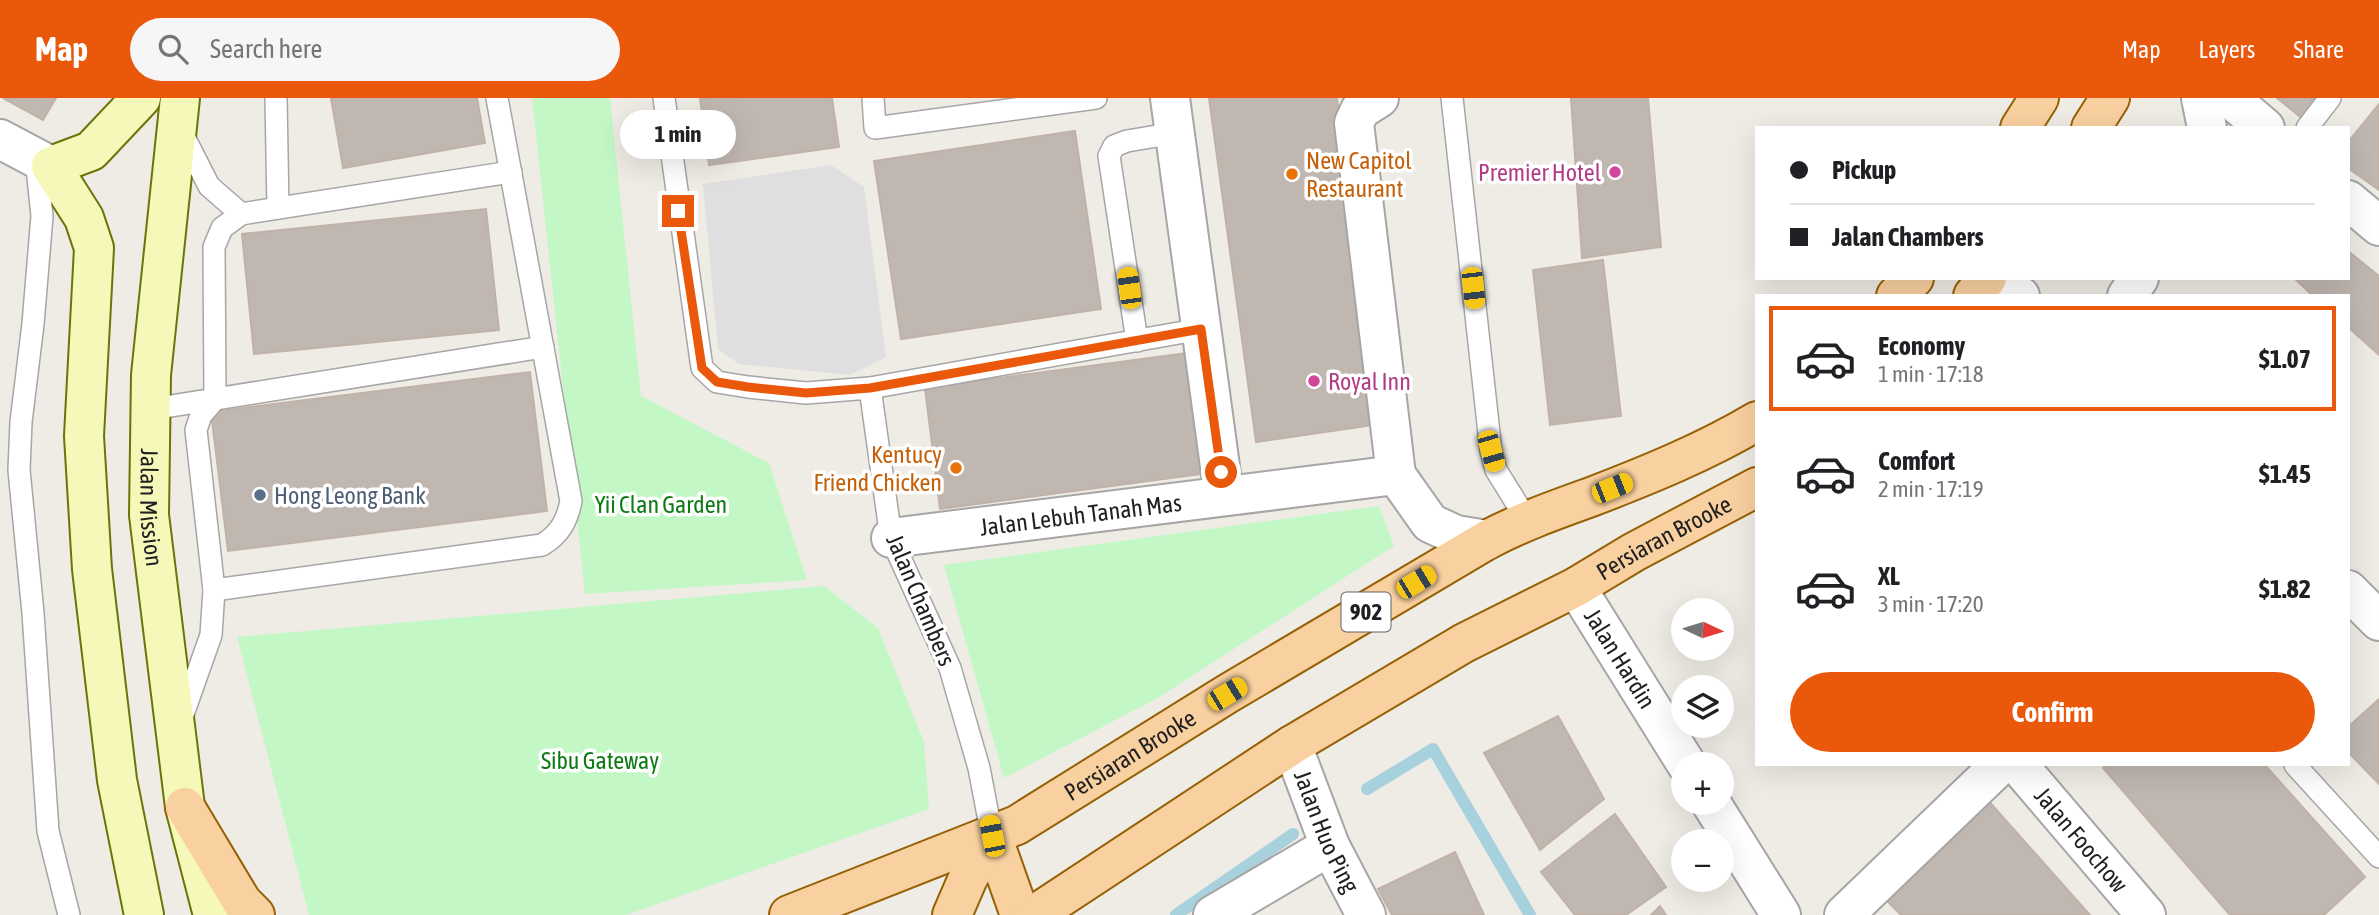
<!DOCTYPE html>
<meta charset="utf-8">
<style>
body{margin:0;font-family:"Asap Condensed",sans-serif;background:#f6f6f6;color:#202124;height:100vh;display:flex;flex-direction:column;font-size:26px;white-space:nowrap}
*{box-sizing:border-box;margin:0}
p{font-size:23px;color:#757577}
.icon{flex:none;width:38px;height:38px;fill:none;stroke:currentColor;stroke-width:2;stroke-linecap:round;stroke-linejoin:round}
.map{position:relative;flex:1;overflow:hidden}
.sheet{position:absolute;left:1755px;top:196px;width:595px;height:472px;display:flex;flex-direction:column;background:#fff;border-radius:0px;box-shadow:0 7px 28px #0002}
.sheet>*{flex:none}
.hud{position:absolute;left:1755px;top:28px;width:595px;height:154px;border-radius:0px;box-shadow:0 7px 28px #0002;display:grid;align-content:center;height:154px;padding:0 35px;background:#fff}
.needle{width:46px;rotate:94deg}
.fabs{position:absolute;left:1671px;top:500px;display:grid;gap:14px}
.fabs a{display:grid;place-items:center;width:63px;height:63px;border-radius:50%;background:#fff;box-shadow:0 7px 28px #0002;font-size:35px}
.end{position:absolute;width:32px;height:32px;margin:-16px;border:9px solid #ea580c;background:#fff;box-shadow:0 0 0 4px #fff}
.from{border-radius:50%}
.bubble{position:absolute;height:49px;border-radius:24px;background:#fff;box-shadow:0 7px 28px #0002;font-size:23px;font-weight:700;line-height:49px;text-align:center}
.car{position:absolute;width:21px;height:42px;margin:-21px -10px;border-radius:9px;box-shadow:0 0 5px 2px #0007;background:linear-gradient(#f5c518 24%,#345 0 40%,#f5c518 0 76%,#345 0 86%,#f5c518 0)}
.hud b{display:flex;align-items:center;gap:24px;height:66px;font-size:26px}
.hud b+b{border-top:2px solid #e0e0e0}
.hud i{width:18px;height:18px;background:#202124}
ul{padding:12px 0 0;list-style:none}
li{display:flex;align-items:center;gap:21px;height:105px;margin:0 14px 10px;padding:0 21px;border:4px solid transparent;border-radius:0px}
li div{flex:1}
li b{display:block;font-size:26px}
li em{font-style:normal;font-weight:700}
li.current{border-color:#ea580c}
li>.icon{width:63px;height:63px;stroke-width:1.5}
.primary-button{display:flex;gap:14px;margin-top:auto;padding:14px 35px}
.primary-button a{flex:1;height:80px;border-radius:42px;background:#ea580c;color:#fff;font-size:28px;font-weight:700;line-height:80px;text-align:center}
header{display:flex;align-items:center;gap:42px;box-sizing:border-box;height:98px;padding:0 35px;background:#ea580c;color:#fff}
header strong{font-size:33px}
nav{display:flex;gap:38px;margin-inline-start:auto;font-size:24px}
.search{width:490px;height:63px;background:#f6f6f6;display:flex;align-items:center;gap:18px;box-sizing:border-box;padding:0 24px;border-radius:38px;color:#757577;font-size:26px}
.map>svg:first-child{display:block}
.park{fill:#c3f8c6}
.parking{fill:#dfdfdf}
.lines{fill:none;stroke-linecap:round;stroke-linejoin:round}
.stream{stroke:#a7d1dc;stroke-width:12}
.building{fill:#c0b7b1;stroke:#c1b2a8;stroke-width:2}
.lane-casing{stroke:#a6a6a6;stroke-width:24}
.street-casing{stroke:#a6a6a6;stroke-width:42}
.secondary-casing{stroke:#6b7408;stroke-width:42}
.primary-casing{stroke:#966104;stroke-width:42}
.lane{stroke:#fff;stroke-width:21}
.street{stroke:#fff;stroke-width:38}
.secondary{stroke:#f6f8ba;stroke-width:38}
.primary{stroke:#f9d0a0;stroke-width:38}
.route{stroke:#ea580c;stroke-width:9}
.hotel-dot{fill:#d1479c;stroke:#fff;stroke-width:2.5}
.food-dot{fill:#e8710a;stroke:#fff;stroke-width:2.5}
.service-dot{fill:#5c6f8a;stroke:#fff;stroke-width:2.5}
.labels{text-anchor:middle;dominant-baseline:central;stroke-width:7;stroke-linejoin:round;paint-order:stroke}
.shield{fill:#fff;stroke:#626262;stroke-width:2}
.shield-label{font-size:23px;font-weight:bold;fill:#1f1f1f}
.food-label{font-size:24px;fill:#c56008;stroke:#fff;text-anchor:start}
.hotel-label{font-size:24px;fill:#b23c85;stroke:#fff;text-anchor:end}
.service-label{font-size:24px;fill:#4e5e75;stroke:#fff;text-anchor:start}
.park-label{font-size:24px;fill:#0e7b15;stroke:#fff}
.street-label{font-size:24px;fill:#1f1f1f;stroke:#fff}
</style>
<header>
<strong>Map</strong>
<div class="search"><svg class="icon" aria-label="search" viewBox="0 0 24 24"><circle cx="10" cy="10" r="6"/><path d="M15 15l6 6"/></svg>Search here</div>
<nav><a>Map</a><a>Layers</a><a>Share</a></nav>
</header>
<div class="map">
<svg width="2379" height="817" viewBox="0 0 2379 817">
<rect width="100%" height="100%" fill="#efece5"/>
<g class="park">
<path d="M 532,0 L 610,0 L 641,298 L 769,365 L 807,482 L 585,496 Z"/>
<path d="M 1379,408 L 1394,448 L 1156,601 L 1004,680 L 944,467 Z"/>
<path d="M 824,488 L 878,530 L 924,644 L 929,711 L 626,817 L 309,817 L 237,539 Z"/>
</g>
<path class="parking" d="M 831,67 L 864,89 L 886,259 L 850,277 L 739,266 L 718,251 L 703,86 Z"/>
<g class="lines">
<g class="stream">
<path d="M 1367,691 L 1433,651 L 1530,817"/>
<path d="M 1176,817 L 1293,736"/>
</g>
</g>
<g class="building">
<path d="M 3,0 L 56,0 L 43,22 Z"/>
<path d="M 331,0 L 477,0 L 485,45 L 343,70 Z"/>
<path d="M 700,0 L 832,0 L 839,49 L 709,67 Z"/>
<path d="M 1209,0 L 1337,0 L 1381,326 L 1256,344 Z"/>
<path d="M 1571,0 L 1648,0 L 1661,149 L 1582,160 Z"/>
<path d="M 2277,0 L 2320,0 L 2303,21 Z"/>
<path d="M 2379,6 L 2379,92 L 2348,70 L 2348,44 Z"/>
<path d="M 1075,33 L 1101,211 L 901,241 L 874,63 Z"/>
<path d="M 486,111 L 499,232 L 254,256 L 242,136 Z"/>
<path d="M 2348,153 L 2379,178 L 2379,257 L 2348,229 L 2348,198 L 2313,198 L 2294,180 L 2348,180 Z"/>
<path d="M 1603,162 L 1621,318 L 1550,327 L 1533,172 Z"/>
<path d="M 1186,255 L 1202,376 L 940,411 L 925,290 Z"/>
<path d="M 530,274 L 547,413 L 228,453 L 211,314 Z"/>
<path d="M 2379,601 L 2379,686 L 2348,654 L 2348,629 Z"/>
<path d="M 1558,618 L 1604,701 L 1540,752 L 1484,655 Z"/>
<path d="M 2107,667 L 2265,667 L 2365,779 L 2324,817 L 2230,817 L 2103,670 Z"/>
<path d="M 1985,699 L 2090,817 L 1901,817 L 1884,800 Z"/>
<path d="M 1615,716 L 1666,789 L 1626,817 L 1575,817 L 1541,774 Z"/>
<path d="M 1455,754 L 1484,817 L 1392,817 L 1378,791 Z"/>
<path d="M 1660,808 L 1666,817 L 1651,817 Z"/>
</g>
<g class="lines">
<g class="lane-casing">
<g id="lane">
<path d="M 276,0 L 278,110"/>
<path d="M 664,0 L 702,270 L 717,284 L 748,289 L 806,295 L 870,290 L 891,440 L 950,570 L 979,670 L 992,738"/>
<path d="M 873,0 L 875,30 L 1096,0"/>
<path d="M 1452,0 L 1491,353 L 1496,372 L 1527,422"/>
<path d="M 2307,30 L 2330,0"/>
<path d="M 180,31 L 209,88 L 241,116"/>
<path d="M 36,60 L 42,118 L 33,226 L 21,324 L 19,372 L 33,515 L 48,733 L 69,817"/>
<path d="M 1137,243 L 1109,58 L 1114,48 L 1127,43 L 1175,35"/>
<path d="M 870,290 L 1201,231"/>
<path d="M 152,311 L 543,249"/>
<path d="M 214,492 L 542,447 C 560,436 567,423 571,403 L 497,0"/>
<path d="M 181,622 L 211,537 L 214,492 L 196,332 L 201,317 L 215,301 L 214,149 L 222,130 L 241,116 L 511,74"/>
<path d="M 2295,667 L 2379,759"/>
</g>
</g>
<g class="street-casing">
<g id="street">
<path d="M 1170,0 L 1224,398"/>
<path d="M 1379,0 L 1360,12 L 1354,25 L 1396,377 L 1430,425 L 1456,437 L 1487,442"/>
<path d="M 2201,0 L 2207,30"/>
<path d="M 2230,0 L 2265,30"/>
<path d="M 0,41 L 51,68"/>
<path d="M 2348,102 L 2379,128"/>
<path d="M 1994,180 L 2020,198"/>
<path d="M 2127,198 L 2139,180"/>
<path id="s1" d="M 891,440 L 1396,377"/>
<path id="s2" d="M 1576,489 L 1687,667"/>
<path d="M 2348,492 L 2379,523"/>
<path id="s3" d="M 1292,647 L 1330,748 L 1366,817"/>
<path id="s4" d="M 2018,667 L 2146,817"/>
<path d="M 1711,705 L 1781,817"/>
<path d="M 1213,817 L 1330,748"/>
<path d="M 1844,817 L 2000,667"/>
</g>
</g>
<g class="secondary-casing">
<g id="secondary">
<path d="M 141,0 L 91,53 L 51,68 L 84,120 L 94,150 L 84,338 L 92,471 L 117,682 L 144,817"/>
<path id="s5" d="M 180,0 L 151,277 L 149,417 L 185,709 L 213,817"/>
</g>
</g>
<g class="primary-casing">
<g id="primary">
<path d="M 2020,30 L 2039,0"/>
<path d="M 2091,30 L 2110,0"/>
<path d="M 1896,198 L 1914,180"/>
<path d="M 1973,198 L 1987,180"/>
<path d="M 185,709 L 242,804 L 255,817"/>
<path d="M 992,738 L 1020,817"/>
<path id="s6" d="M 789,817 L 1017,727 L 1227,596 L 1487,442 C 1521,424 1555,412 1591,399 C 1648,377 1705,354 1757,323"/>
<path d="M 952,817 L 968,780 L 992,738"/>
<path id="s7" d="M 1034,817 L 1292,647 L 1464,545 L 1576,489 L 1634,454 L 1757,389"/>
</g>
</g>
<use href="#lane" class="lane"/>
<use href="#street" class="street"/>
<use href="#secondary" class="secondary"/>
<use href="#primary" class="primary"/>
</g>
<g class="lines">
<path class="route" d="M 678,113 L 702,270 L 717,284 L 748,289 L 806,295 L 870,290 L 1201,231 L 1221,374"/>
</g>
<g class="hotel-dot">
<circle cx="1615" cy="74" r="7"/>
<circle cx="1314" cy="283" r="7"/>
</g>
<g class="food-dot">
<circle cx="1292" cy="76" r="7"/>
<circle cx="956" cy="370" r="7"/>
</g>
<circle class="service-dot" cx="260" cy="397" r="7"/>
<g class="labels">
<rect class="shield" x="1341.5" y="494.5" width="49" height="39" rx="5"/>
<g class="shield-label">
<text x="1366" y="514">902</text>
</g>
<g class="food-label">
<text x="1306" y="62">New Capitol<tspan x="1306" dy="28">Restaurant</tspan></text>
<text x="942" y="356" text-anchor="end">Kentucy<tspan x="942" dy="28">Friend Chicken</tspan></text>
</g>
<g class="hotel-label">
<text x="1601" y="74">Premier Hotel</text>
<text x="1328" y="283" text-anchor="start">Royal Inn</text>
</g>
<g class="service-label">
<text x="274" y="397">Hong Leong Bank</text>
</g>
<g class="park-label">
<text x="661" y="406">Yii Clan Garden</text>
<text x="600" y="662">Sibu Gateway</text>
</g>
<g class="street-label">
<text stroke="none"><textPath href="#s5" startOffset="411">Jalan Mission</textPath></text>
<text stroke="none"><textPath href="#s1" startOffset="191">Jalan Lebuh Tanah Mas</textPath></text>
<text stroke="none"><textPath href="#s7" startOffset="735">Persiaran Brooke</textPath></text>
<text transform="translate(921 502) rotate(67)">Jalan Chambers</text>
<text stroke="none"><textPath href="#s2" startOffset="84">Jalan Hardin</textPath></text>
<text stroke="none"><textPath href="#s6" startOffset="378">Persiaran Brooke</textPath></text>
<text stroke="none"><textPath href="#s3" startOffset="93">Jalan Huo Ping</textPath></text>
<text stroke="none"><textPath href="#s4" startOffset="98">Jalan Foochow</textPath></text>
</g>
</g>
</svg>
<div class="fabs">
<a><svg class="needle" viewBox="-14 -14 28 28"><path d="M0-13l5 13h-10z" fill="#e53935"/><path d="M0 13l5-13h-10z" fill="#757577"/></svg></a>
<a><svg class="icon" aria-label="layers" viewBox="0 0 24 24"><path d="M12 4l9 5-9 5-9-5zM3 14l9 5 9-5"/></svg></a>
<a>+</a>
<a>−</a>
</div>
<i class="end from" style="left:1221px;top:374px"></i>
<i class="end" style="left:678px;top:113px"></i>
<div class="bubble" style="left:620px;top:12px;width:116px">1 min</div>
<i class="car" style="left:1129px;top:190px;rotate:352deg"></i>
<i class="car" style="left:1473px;top:190px;rotate:174deg"></i>
<i class="car" style="left:1491px;top:353px;rotate:164deg"></i>
<i class="car" style="left:1612px;top:390px;rotate:68deg"></i>
<i class="car" style="left:1416px;top:484px;rotate:59deg"></i>
<i class="car" style="left:1227px;top:596px;rotate:59deg"></i>
<i class="car" style="left:992px;top:738px;rotate:349deg"></i>
<div class="hud">
<b><i class="from"></i>Pickup</b>
<b><i></i>Jalan Chambers</b>
</div>
<section class="sheet">
<ul>
<li class="current"><svg class="icon" aria-label="car" viewBox="0 0 24 24"><path d="M5 17H2v-5l4-1 3-4h7l3 4 3 1v5h-3M9 17h6M6 11h13"/><circle cx="7" cy="17" r="2"/><circle cx="17" cy="17" r="2"/></svg><div><b>Economy</b><p>1 min · 17:18</p></div><em>$1.07</em></li>
<li><svg class="icon" aria-label="car" viewBox="0 0 24 24"><path d="M5 17H2v-5l4-1 3-4h7l3 4 3 1v5h-3M9 17h6M6 11h13"/><circle cx="7" cy="17" r="2"/><circle cx="17" cy="17" r="2"/></svg><div><b>Comfort</b><p>2 min · 17:19</p></div><em>$1.45</em></li>
<li><svg class="icon" aria-label="car" viewBox="0 0 24 24"><path d="M5 17H2v-5l4-1 3-4h7l3 4 3 1v5h-3M9 17h6M6 11h13"/><circle cx="7" cy="17" r="2"/><circle cx="17" cy="17" r="2"/></svg><div><b>XL</b><p>3 min · 17:20</p></div><em>$1.82</em></li>
</ul>
<div class="primary-button"><a>Confirm</a></div>
</section>
</div>
